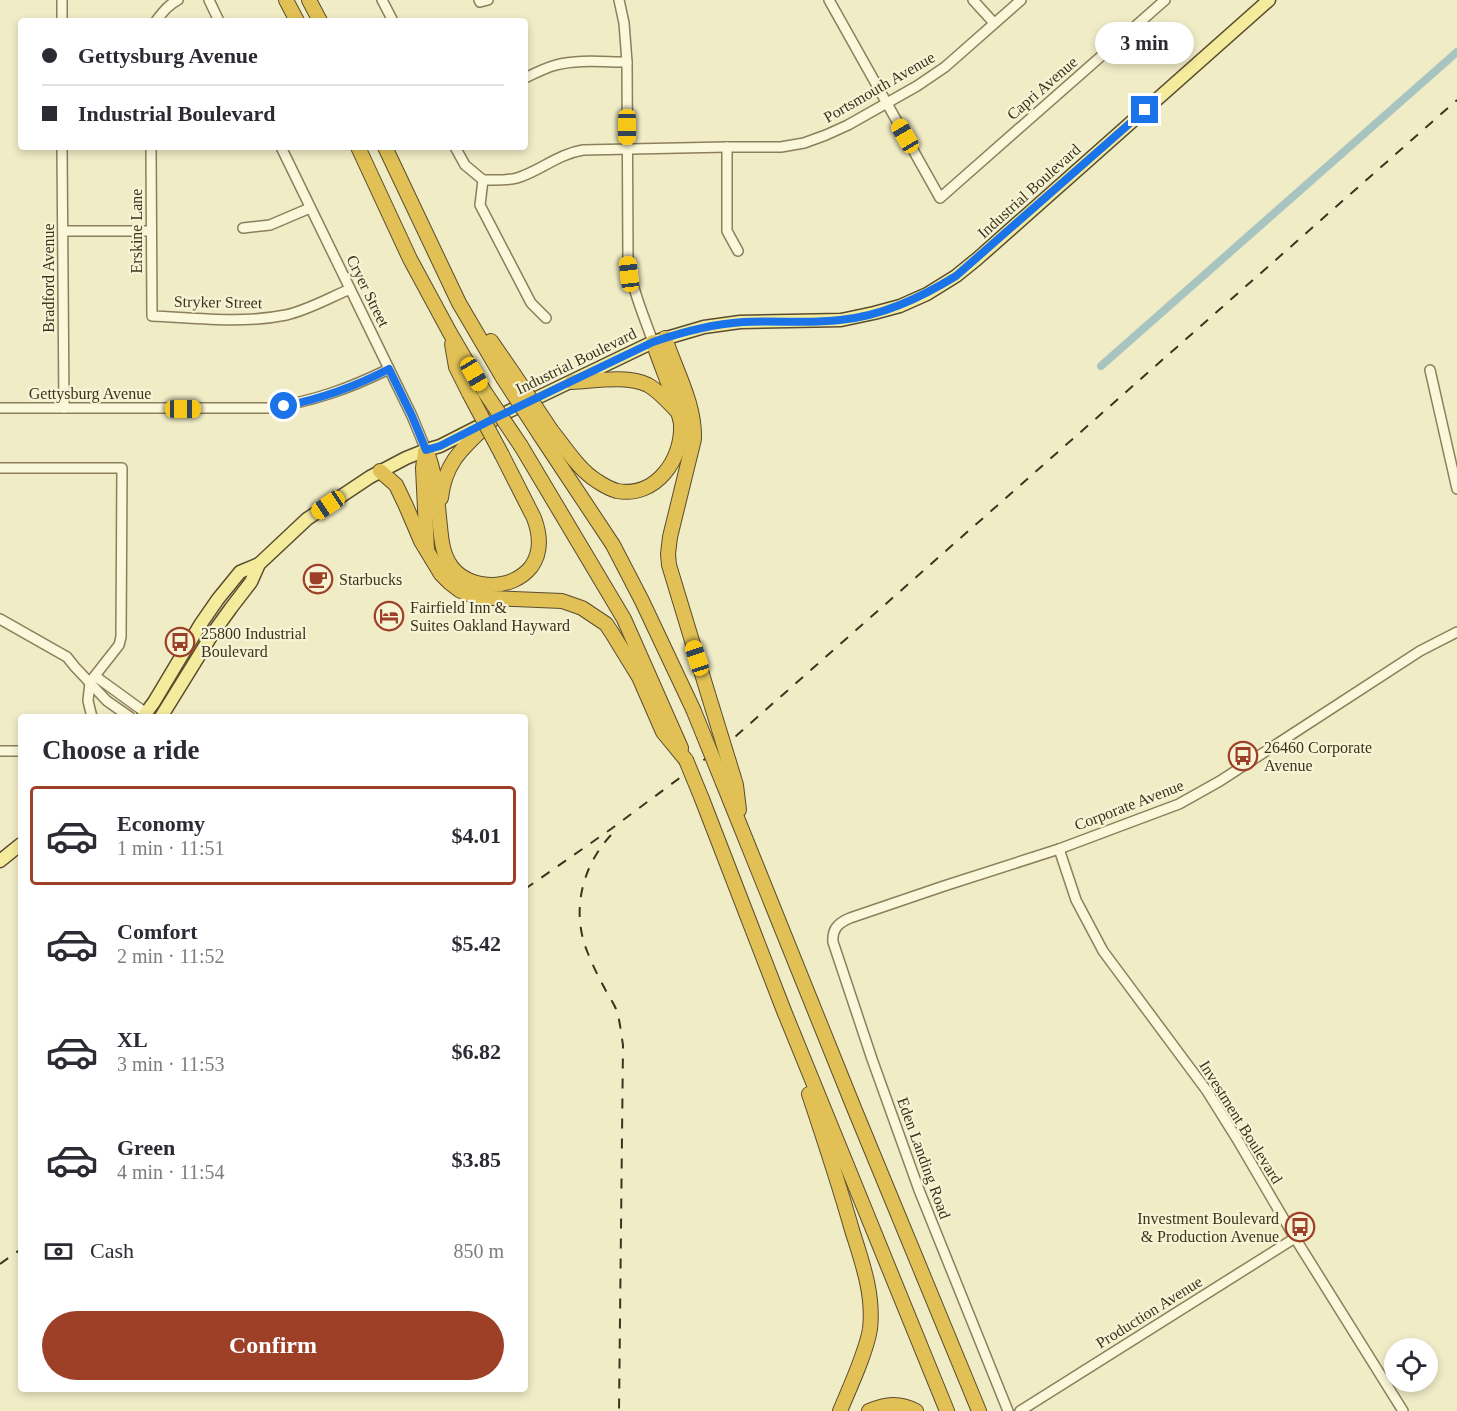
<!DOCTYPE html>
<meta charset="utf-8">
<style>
body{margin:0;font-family:"Times New Roman",serif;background:#f2f2f3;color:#2b2b33;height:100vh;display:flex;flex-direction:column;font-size:22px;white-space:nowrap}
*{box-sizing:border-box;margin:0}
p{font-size:20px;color:#7c7c81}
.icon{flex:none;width:33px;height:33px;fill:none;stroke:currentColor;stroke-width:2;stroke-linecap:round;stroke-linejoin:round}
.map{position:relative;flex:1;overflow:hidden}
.side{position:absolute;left:18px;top:714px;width:510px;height:678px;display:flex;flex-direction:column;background:#fff;border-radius:6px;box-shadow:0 3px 9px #0003}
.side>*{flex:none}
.banner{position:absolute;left:18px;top:18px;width:510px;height:132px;border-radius:6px;box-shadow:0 3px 9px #0003;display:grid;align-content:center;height:132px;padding:0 24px;background:#fff}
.tools{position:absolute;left:1384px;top:1338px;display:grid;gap:12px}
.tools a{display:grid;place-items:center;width:54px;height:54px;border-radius:50%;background:#fff;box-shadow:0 3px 9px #0003;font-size:30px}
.end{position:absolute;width:27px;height:27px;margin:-14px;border:8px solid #1a73e8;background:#fff;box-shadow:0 0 0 3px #fff}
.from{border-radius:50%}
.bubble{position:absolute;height:42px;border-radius:21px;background:#fff;box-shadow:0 3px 9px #0003;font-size:20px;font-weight:700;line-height:42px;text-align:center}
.car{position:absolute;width:18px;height:36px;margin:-18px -9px;border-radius:8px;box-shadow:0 0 4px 2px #0007;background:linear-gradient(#f5c518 24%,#345 0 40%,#f5c518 0 76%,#345 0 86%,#f5c518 0)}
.banner b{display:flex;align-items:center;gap:21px;height:57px;font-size:22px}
.banner b+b{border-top:2px solid #e1e1e2}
.banner i{width:15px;height:15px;background:#2b2b33}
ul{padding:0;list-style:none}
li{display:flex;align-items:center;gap:18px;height:99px;margin:0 12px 9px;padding:0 12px;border:3px solid transparent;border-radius:6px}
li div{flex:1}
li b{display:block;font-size:22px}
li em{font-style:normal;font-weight:700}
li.selected{border-color:#9e4028}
li>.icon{width:54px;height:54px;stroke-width:1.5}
h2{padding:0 24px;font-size:27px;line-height:72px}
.pay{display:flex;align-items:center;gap:15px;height:66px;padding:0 24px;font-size:22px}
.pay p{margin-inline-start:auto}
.action{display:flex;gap:12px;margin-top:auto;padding:12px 24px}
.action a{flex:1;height:69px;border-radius:36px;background:#9e4028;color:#fff;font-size:24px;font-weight:700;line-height:69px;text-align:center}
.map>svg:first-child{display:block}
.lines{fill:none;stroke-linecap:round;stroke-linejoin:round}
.canal{stroke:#a8c4c1;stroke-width:8}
.minor-casing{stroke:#8c7f5b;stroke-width:12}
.major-casing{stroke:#5a4c2f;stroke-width:15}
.highway-casing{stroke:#5a4c2f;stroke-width:16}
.minor{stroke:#faf7da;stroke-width:9}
.major{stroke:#f4eb9d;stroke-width:12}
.highway{stroke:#e1c155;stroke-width:14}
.rail{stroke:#3c331f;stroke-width:2;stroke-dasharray:10 10;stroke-linecap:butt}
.highway-bridge-casing{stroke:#5a4c2f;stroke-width:16;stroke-linecap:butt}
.highway-bridge{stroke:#e1c155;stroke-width:14}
.route{stroke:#1a73e8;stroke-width:8}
.labels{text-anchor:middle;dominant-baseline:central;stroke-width:4.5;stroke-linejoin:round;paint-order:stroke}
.street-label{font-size:16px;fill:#3c331f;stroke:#f7f4d6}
.poi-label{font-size:16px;fill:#3c331f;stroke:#f7f4d6;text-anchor:start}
</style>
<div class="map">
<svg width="1457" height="1411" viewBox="0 0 1457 1411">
<rect width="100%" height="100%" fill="#f0ecc6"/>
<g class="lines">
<path class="canal" d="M 1101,366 L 1457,52"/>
<g class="minor-casing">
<g id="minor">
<path d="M 62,0 L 62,21"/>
<path d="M 209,0 L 219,21"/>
<path d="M 382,0 L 393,21"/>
<path d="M 479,0 L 480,2 L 488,0"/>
<path d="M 619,0 L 624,23 L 627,62 L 628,257 C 631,287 643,314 653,342"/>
<path d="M 829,0 L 940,198 L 1165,0"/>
<path d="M 973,0 L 994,23"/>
<path d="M 156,21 C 163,12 168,5 178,0"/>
<path d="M 525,78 C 535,73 545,68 556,65 C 578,59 604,62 627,62"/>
<path d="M 62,147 L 64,408"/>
<path d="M 151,147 L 152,316 C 196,318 242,324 286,315 C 308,310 329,298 350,289"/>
<path d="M 281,147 L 412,416 L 426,450"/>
<path d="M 455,147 L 465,165 L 483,180"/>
<path d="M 727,147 L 727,231 L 738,251"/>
<path d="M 483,180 C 494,180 506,181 517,178 C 540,171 558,154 583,150 L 727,147 L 781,147 L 804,143 L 826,135 L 848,125 L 917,86 L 945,67 L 1021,0"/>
<path d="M 483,180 L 480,205 L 531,303 L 546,318"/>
<path d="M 243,228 L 270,225 L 310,208"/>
<path d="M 63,231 L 151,231"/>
<path d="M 1430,370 L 1457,489"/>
<path d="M 0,408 L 269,408 C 314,401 348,389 389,369"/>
<path d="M 0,468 L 122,468 L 121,637 L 119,645 L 90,682 L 88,701 L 92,717"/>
<path d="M 0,619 L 67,657 L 75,667 L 107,701 L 130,717"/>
<path d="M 95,676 L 146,713 L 147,717"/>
<path d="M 0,751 L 21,751"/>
<path d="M 1059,849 L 1076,900 L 1103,951 L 1207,1091 L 1237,1139 L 1295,1238 L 1403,1411"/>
<path d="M 1008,1411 L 919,1190 L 872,1059 L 833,942 C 832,929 838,923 850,918 L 944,886 L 1059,849 L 1179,804 L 1220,781 L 1420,651 L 1457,632"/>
<path d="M 1020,1411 L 1295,1238"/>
</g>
</g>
<g class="major-casing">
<g id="major">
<path d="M 143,717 L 154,702 L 200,625 L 218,599 L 240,572 L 259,564"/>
<path d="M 161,717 L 213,633 L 231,608 L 251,582 L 259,564 L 307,519 L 370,477 L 406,458 L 426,450 L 440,446 L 493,419 L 653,342 L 704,327 L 740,322 L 841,320 L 874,313 L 900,306 L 927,294 L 956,276 L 977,259 L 1269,0"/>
<path d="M 0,861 L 21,844"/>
</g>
</g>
<g class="highway-casing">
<g id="highway">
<path d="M 286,0 L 297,21"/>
<path d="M 309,0 L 320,21"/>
<path d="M 358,147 L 410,259 L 450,333 L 484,391"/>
<path d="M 385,147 L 459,303 L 503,378"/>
<path d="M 665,338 C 676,372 695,403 694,439 L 670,537 L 668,554 L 669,565 L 709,697"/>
<path d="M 491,341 L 513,373"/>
<path d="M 452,344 L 456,367 L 469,393"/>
<path d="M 572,382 C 595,381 627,375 648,385 C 659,391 668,402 677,411"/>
<path d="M 551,430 C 565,447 578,469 597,481 C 603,485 610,489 617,491 C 656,498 683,459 681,424 C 680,417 677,409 675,402 C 668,382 660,362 653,342"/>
<path d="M 540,435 L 613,545 L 642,601 L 693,709"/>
<path d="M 521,446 L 624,619 L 681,748"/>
<path d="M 426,450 C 435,471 437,494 439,517 C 441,534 441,552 451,566 C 469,591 512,591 531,567 C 542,552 540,534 534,518 L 502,455"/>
<path d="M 425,452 L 423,468 L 427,550"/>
<path d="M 380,471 L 396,485 L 406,506 L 421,541 L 441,574 L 450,583 L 459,590 L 468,594 L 491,598 L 562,601 L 582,608 L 606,624 L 612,633 L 639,677 L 663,732 L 686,760"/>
<path d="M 441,498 C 445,459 467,445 493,419"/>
<path d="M 733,775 L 736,785 L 739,810"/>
<path d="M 723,783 L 854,1108 L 979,1411"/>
<path d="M 702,799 L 784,1011 L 947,1411"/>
<path d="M 809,1094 C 824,1139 839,1184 852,1230 C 862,1262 874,1294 870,1329 C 866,1353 850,1387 840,1411"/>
<path d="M 869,1411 C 886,1404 899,1402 916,1411"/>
</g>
</g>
<use href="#minor" class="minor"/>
<use href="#major" class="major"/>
<use href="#highway" class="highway"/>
<g class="rail">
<path d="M 611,835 C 582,866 571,911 587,951 C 592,964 598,976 605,989 C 608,995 613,1002 616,1009 C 620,1020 621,1033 623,1045 L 619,1411"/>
<path d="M 525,889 L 611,829 L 736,736 L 1457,100"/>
<path d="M 0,1264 L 21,1249"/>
</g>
<g class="highway-bridge-casing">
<g id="highway-bridge">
<path d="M 513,373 L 551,430"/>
<path d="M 503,378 L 540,435"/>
<path d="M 484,391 L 521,446"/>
<path d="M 469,393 L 502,455"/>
<path d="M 709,697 L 733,775"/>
<path d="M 693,709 L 723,783"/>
<path d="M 686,760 L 702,799"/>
</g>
</g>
<use href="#highway-bridge" class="highway-bridge"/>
</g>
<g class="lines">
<path class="route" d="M 284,406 C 321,399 356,386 389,369 L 412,416 L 426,450 L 440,446 L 493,419 L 653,342 C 682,332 713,324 743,322 C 775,320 808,324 840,320 C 882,316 920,298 956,276 L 1145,110"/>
</g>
<defs>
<g id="cafe-ring" transform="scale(1.5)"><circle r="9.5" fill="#f7f4d6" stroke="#9e4028" stroke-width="1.5"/><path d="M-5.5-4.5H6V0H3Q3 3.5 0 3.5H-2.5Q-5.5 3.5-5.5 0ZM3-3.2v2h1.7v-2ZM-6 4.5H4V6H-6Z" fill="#9e4028"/></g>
<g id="hotel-ring" transform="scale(1.5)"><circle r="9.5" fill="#f7f4d6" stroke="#9e4028" stroke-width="1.5"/><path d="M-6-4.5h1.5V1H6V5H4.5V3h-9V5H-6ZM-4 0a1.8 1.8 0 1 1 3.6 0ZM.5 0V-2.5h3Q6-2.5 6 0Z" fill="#9e4028"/></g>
<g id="bus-ring" transform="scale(1.5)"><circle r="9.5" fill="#f7f4d6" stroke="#9e4028" stroke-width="1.5"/><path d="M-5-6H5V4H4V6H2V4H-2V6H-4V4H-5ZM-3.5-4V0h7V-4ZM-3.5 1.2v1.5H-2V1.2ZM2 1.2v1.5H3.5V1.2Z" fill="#9e4028"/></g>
</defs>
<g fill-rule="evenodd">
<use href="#cafe-ring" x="318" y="579"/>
<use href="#hotel-ring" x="389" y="616"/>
<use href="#bus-ring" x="180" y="642"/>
<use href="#bus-ring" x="1243" y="756"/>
<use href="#bus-ring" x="1300" y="1227"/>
</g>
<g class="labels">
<g class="street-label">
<text transform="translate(879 87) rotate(-30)">Portsmouth Avenue</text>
<text transform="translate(1042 88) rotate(-41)">Capri Avenue</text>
<text transform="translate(1029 191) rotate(-42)">Industrial Boulevard</text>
<text transform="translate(136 231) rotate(-90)">Erskine Lane</text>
<text transform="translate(48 278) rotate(-90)">Bradford Avenue</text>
<text transform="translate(368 291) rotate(64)">Cryer Street</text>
<text transform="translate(218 302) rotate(1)">Stryker Street</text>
<text transform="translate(576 361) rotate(-26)">Industrial Boulevard</text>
<text x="90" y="393">Gettysburg Avenue</text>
<text transform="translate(1129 805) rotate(-21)">Corporate Avenue</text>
<text transform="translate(1241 1122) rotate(58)">Investment Boulevard</text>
<text transform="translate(924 1158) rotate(70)">Eden Landing Road</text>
<text transform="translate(1149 1312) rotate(-32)">Production Avenue</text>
</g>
<g class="poi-label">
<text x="339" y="579">Starbucks</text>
<text x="410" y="607">Fairfield Inn &amp;<tspan x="410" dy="18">Suites Oakland Hayward</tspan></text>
<text x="201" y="633">25800 Industrial<tspan x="201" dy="18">Boulevard</tspan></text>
<text x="1264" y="747">26460 Corporate<tspan x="1264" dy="18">Avenue</tspan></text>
<text x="1279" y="1218" text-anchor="end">Investment Boulevard<tspan x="1279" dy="18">&amp; Production Avenue</tspan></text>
</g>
</g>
</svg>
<div class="tools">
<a><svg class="icon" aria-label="locate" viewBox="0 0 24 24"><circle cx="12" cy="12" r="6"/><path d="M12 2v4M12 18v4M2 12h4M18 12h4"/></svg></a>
</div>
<i class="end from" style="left:284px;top:406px"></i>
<i class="end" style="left:1145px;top:110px"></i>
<div class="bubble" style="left:1095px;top:22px;width:99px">3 min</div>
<i class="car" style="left:627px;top:127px;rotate:180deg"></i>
<i class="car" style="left:905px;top:136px;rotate:330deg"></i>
<i class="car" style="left:629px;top:274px;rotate:353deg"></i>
<i class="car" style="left:474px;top:374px;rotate:150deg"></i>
<i class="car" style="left:183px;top:409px;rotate:90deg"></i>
<i class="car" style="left:328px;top:505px;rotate:236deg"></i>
<i class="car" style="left:697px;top:658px;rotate:342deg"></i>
<div class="banner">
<b><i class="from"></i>Gettysburg Avenue</b>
<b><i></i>Industrial Boulevard</b>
</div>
<section class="side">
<h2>Choose a ride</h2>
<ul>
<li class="selected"><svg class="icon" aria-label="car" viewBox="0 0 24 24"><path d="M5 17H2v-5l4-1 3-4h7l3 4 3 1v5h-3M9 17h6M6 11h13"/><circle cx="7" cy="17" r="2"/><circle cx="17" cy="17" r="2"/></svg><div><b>Economy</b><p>1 min · 11:51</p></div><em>$4.01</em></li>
<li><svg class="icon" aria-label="car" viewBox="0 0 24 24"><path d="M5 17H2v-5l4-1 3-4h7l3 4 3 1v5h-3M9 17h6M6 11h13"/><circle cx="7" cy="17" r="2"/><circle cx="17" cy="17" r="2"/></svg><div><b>Comfort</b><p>2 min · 11:52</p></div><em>$5.42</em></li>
<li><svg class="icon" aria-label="car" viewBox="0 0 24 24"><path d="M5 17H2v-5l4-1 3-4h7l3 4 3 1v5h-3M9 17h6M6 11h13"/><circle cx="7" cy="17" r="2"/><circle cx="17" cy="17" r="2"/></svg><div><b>XL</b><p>3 min · 11:53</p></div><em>$6.82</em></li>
<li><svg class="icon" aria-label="car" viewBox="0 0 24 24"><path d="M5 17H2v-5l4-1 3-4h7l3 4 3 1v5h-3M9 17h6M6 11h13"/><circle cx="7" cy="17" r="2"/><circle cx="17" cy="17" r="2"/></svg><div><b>Green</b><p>4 min · 11:54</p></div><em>$3.85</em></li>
</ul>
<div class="pay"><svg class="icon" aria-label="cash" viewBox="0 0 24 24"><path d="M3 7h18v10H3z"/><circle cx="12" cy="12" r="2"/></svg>Cash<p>850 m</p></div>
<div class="action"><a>Confirm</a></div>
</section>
</div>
